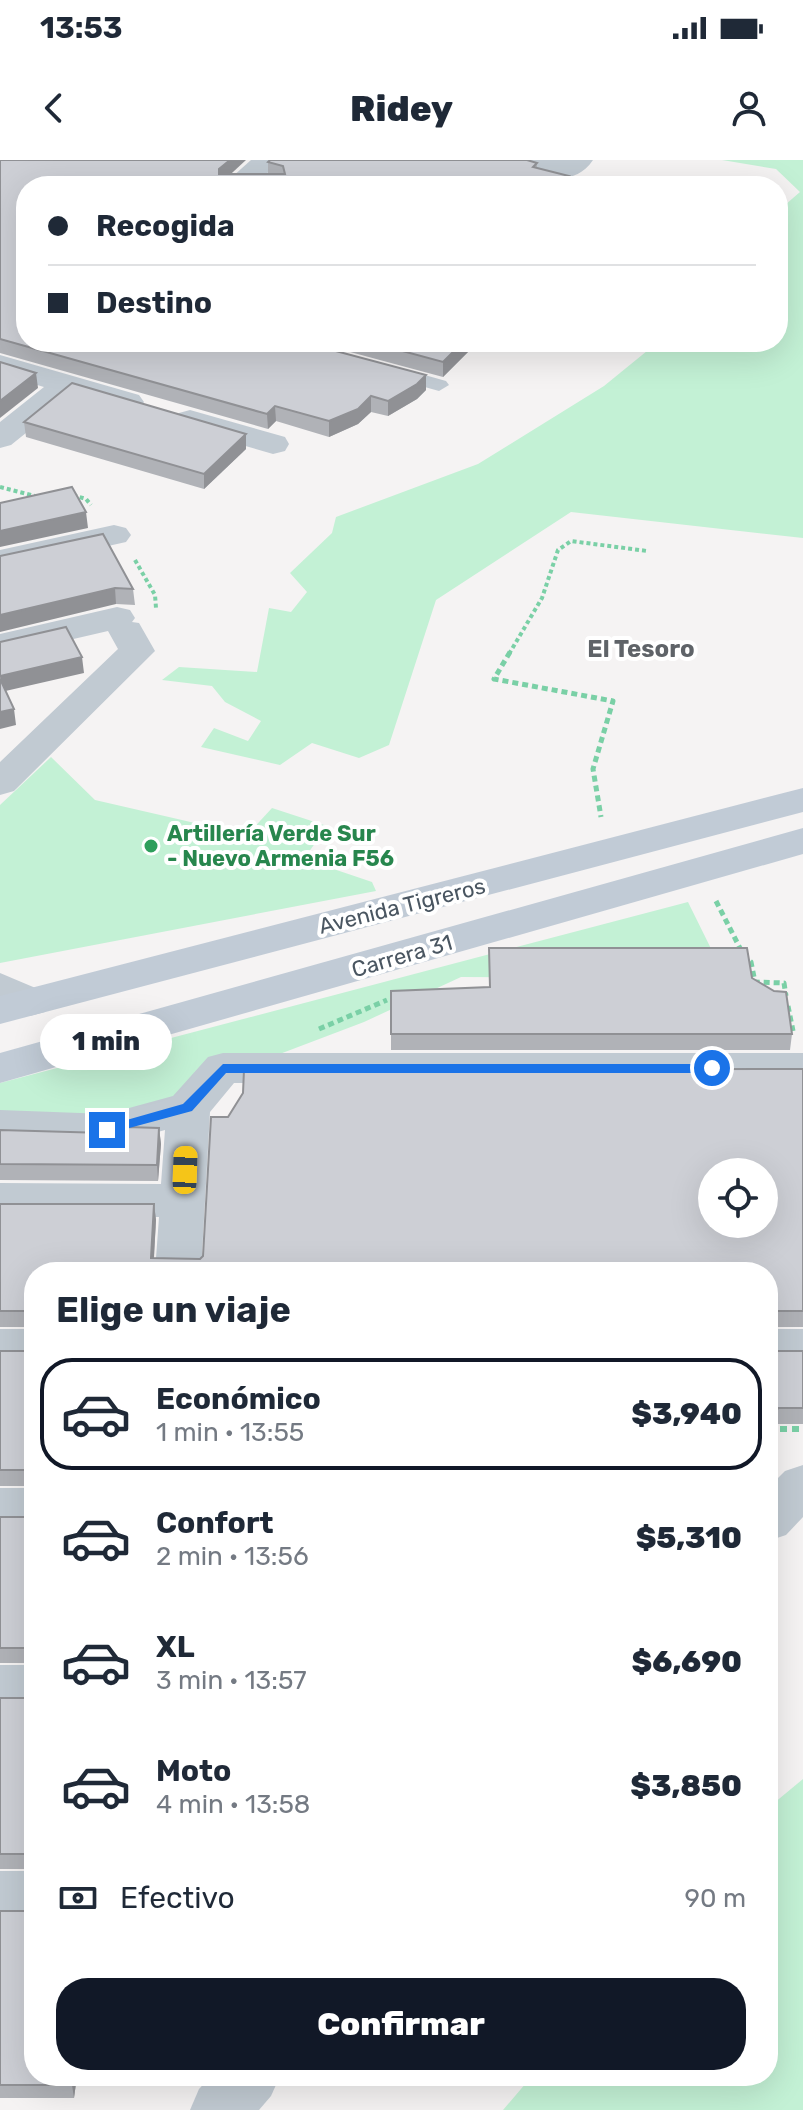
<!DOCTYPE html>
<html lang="es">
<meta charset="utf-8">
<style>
body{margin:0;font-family:Rubik,sans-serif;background:#f2f2f3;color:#1f2937;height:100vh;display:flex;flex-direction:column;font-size:30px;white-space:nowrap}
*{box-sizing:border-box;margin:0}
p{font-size:26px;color:#747a83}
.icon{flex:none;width:44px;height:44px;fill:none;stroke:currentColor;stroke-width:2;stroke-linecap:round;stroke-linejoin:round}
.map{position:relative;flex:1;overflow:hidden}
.panel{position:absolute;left:24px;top:1102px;width:754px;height:824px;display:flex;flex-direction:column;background:#fff;border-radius:32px;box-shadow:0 8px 32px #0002}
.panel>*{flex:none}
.guide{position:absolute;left:16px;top:16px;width:772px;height:176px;border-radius:32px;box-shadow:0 8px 32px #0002;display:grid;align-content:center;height:176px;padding:0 32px;background:#fff}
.controls{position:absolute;left:698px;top:998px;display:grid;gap:16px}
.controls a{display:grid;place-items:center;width:80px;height:80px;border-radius:50%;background:#fff;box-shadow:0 8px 32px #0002;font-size:40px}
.end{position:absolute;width:36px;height:36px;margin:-18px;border:10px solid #1a73e8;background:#fff;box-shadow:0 0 0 4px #fff}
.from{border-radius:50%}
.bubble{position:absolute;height:56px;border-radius:28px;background:#fff;box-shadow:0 8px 32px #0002;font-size:26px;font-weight:800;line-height:56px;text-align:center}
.car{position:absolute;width:24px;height:48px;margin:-24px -12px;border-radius:10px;box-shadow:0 0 6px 2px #0007;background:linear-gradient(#f5c518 24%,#345 0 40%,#f5c518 0 76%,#345 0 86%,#f5c518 0)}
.guide b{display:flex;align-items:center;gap:28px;height:76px;font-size:30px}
.guide b+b{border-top:2px solid #e0e1e3}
.guide i{width:20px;height:20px;background:#1f2937}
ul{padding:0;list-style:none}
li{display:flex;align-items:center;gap:24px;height:112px;margin:0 16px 12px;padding:0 16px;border:4px solid transparent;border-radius:32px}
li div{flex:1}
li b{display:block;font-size:30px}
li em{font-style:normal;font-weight:800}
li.selected{border-color:#111827}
li>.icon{width:72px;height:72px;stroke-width:1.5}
h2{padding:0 32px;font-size:36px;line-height:96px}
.pay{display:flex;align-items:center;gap:20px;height:88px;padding:0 32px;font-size:30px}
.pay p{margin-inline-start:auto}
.action{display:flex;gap:16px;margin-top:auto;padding:16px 32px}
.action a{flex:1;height:92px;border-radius:32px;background:#111827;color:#fff;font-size:32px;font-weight:800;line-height:92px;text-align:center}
.status{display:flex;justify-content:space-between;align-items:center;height:56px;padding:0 40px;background:#fff;direction:ltr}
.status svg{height:22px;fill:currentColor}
header{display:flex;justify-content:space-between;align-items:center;height:104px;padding:0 32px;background:#fff;font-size:36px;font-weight:800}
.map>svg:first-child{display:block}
.green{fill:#c3f1d5}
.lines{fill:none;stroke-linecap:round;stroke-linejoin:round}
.path-far2{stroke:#7ad0a6;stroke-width:4;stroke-dasharray:4 3;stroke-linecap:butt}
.path-far1{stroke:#7ad0a6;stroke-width:5;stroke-dasharray:6 4;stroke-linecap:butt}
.path{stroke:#7ad0a6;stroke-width:6;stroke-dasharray:7 5;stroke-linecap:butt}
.lane{fill:#c1cad2;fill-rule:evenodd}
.street{fill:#c1cad2;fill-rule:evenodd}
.secondary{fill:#c1cbd6;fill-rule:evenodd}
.wall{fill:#b0b2b7}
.shaded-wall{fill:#909195}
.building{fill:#cdcfd5;stroke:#909195;stroke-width:2;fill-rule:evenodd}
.route{fill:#1a73e8}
.leisure-dot{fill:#2e9e5b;stroke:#fff;stroke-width:3}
.labels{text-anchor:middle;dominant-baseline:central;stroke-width:8;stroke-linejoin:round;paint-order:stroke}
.leisure-label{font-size:22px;font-weight:bold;fill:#27864d;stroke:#fff;text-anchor:start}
.street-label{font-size:22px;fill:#4a5661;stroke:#fff}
.neighbourhood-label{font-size:24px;font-weight:bold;fill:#5f6368;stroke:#fff}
</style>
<div class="status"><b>13:53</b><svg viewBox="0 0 49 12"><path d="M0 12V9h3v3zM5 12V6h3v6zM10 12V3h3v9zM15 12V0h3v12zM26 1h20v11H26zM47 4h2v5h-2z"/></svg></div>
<header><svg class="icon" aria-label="back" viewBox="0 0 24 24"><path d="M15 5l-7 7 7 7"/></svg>Ridey<svg class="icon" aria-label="person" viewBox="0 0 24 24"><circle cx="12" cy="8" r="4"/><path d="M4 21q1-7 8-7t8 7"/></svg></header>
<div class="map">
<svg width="803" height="1950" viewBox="0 0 803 1950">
<rect width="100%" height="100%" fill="#f5f3f3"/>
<g class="green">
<path d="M 722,0 L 803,0 L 803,378 L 571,352 L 436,440 L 389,585 L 359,598 L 312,583 L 280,605 L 201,587 L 214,568 L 248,581 L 261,561 L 225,542 L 212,526 L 162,520 L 179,507 L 257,512 L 269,448 L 291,452 L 307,432 L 290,413 L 332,373 L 336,357 L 478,304 L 604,226 L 658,182 L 778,182 L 778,51 L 800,32 L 776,9 Z"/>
<path d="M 51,597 L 95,640 L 247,675 L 272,648 L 327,666 L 304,699 L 372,722 L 376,731 L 0,803 L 0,645 Z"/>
<path d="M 688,742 L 726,819 L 461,817 L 364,862 L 211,920 L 163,947 L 0,968 L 0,923 Z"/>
<path d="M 803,1619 L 803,1950 L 503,1950 L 532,1916 L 768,1916 L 768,1648 Z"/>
</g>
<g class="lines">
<g class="path-far2">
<path d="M 0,327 L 35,336"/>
<path d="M 73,335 L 86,339 L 91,345"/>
<path d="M 135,400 L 155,435 L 156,448"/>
<path d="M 509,494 L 542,438 L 558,390 L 571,381 L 647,391"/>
</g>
<g class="path-far1">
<path d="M 510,492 L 494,519 L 613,541 L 593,609 L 601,657"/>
<path d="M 716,741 L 744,796 L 751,802 L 755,822 L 784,823 L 786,836"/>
<path d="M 788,846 L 793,871"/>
<path d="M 319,869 L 387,840"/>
</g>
<path class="path" d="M 768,1269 L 803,1269"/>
<path class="lane" d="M 389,205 L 446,221 L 449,225 L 439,231 L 382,215 L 379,211 L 382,207 Z"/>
<g class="street">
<path d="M 251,0 L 282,0 L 253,26 L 222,26 Z"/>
<path d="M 504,0 L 593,0 C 572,31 539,14 508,6 Z"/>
<path d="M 0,195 L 139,235 L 144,242 L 139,249 L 128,252 L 72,236 L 11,285 L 0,288 L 0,262 L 44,227 L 0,214 Z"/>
<path d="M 190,250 L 285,277 L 289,284 L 285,291 L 273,294 L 179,267 L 174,260 L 179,253 Z"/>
<path d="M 114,365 L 126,368 L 131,375 L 126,382 L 0,410 L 0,390 Z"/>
<path d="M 117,447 L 130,450 L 135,458 L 132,462 L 139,463 L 155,491 L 14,631 L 0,635 L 0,602 L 118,489 L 108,471 L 0,496 L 0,474 Z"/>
<path d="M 0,813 L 45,832 L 51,842 L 45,852 L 30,856 L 0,844 Z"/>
<path d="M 223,893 L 803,893 L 803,923 L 234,923 L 210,952 L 201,1112 L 155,1112 L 159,1057 L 0,1057 L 0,1023 L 161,1024 L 165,970 L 107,986 L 0,982 L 0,950 L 107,954 L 173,936 L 208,897 Z"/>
<rect x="0" y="1169" width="34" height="36"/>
<rect x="768" y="1169" width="35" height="36"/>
<path d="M 803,1305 L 803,1357 L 786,1375 L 768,1381 L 768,1328 L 785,1311 Z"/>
<rect x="0" y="1328" width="34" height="42"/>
<rect x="0" y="1505" width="34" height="46"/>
<rect x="0" y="1711" width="34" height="52"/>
<path d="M 211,1916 L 280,1916 L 271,1936 L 259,1950 L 190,1950 L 199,1929 Z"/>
</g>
<g class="secondary">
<path d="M 803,628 L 803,652 L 0,864 L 0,836 Z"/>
<path d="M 803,668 L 803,694 L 0,923 L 0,893 Z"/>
</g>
</g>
<g class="wall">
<path d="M 0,0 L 231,14 L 268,14 L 268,2 L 537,3 L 537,8 L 569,16 L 568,26 L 26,26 L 26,182 L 426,215 L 426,230 L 417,239 L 388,256 L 371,252 L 358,264 L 329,277 L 276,261 L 268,269 L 0,193 Z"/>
<path d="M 313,182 L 478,182 L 443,217 Z"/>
<path d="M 24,262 L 246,274 L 246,289 L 204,329 L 26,277 Z"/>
<path d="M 0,396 L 133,429 L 135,445 L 116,444 Z"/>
<path d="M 489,788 L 752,818 L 792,874 L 790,890 L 391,890 L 391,831 L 489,827 Z"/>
<path d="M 803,909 L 803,1167 L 768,1167 L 768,1191 L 803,1191 L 803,1264 L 776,1264 L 34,1112 L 77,1916 L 74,1938 L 0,1938 L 0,1751 L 33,1751 L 33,1709 L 0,1709 L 0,1538 L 33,1538 L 33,1503 L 0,1503 L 0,1357 L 33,1357 L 33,1326 L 0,1326 L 0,1191 L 34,1191 L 34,1167 L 0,1167 L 0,1044 L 154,1044 L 156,1060 L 154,1098 L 200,1099 L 203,1096 L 228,957 Z"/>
<path d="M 159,968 L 161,984 L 158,1021 L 0,1020 L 0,970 L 105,973 Z"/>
</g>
<g class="shaded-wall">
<path d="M 230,0 L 246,0 L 220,24 L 219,9 Z"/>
<path d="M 569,16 L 568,26 L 558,26 Z"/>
<path d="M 463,182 L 478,182 L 443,217 L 443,202 Z"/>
<path d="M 36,213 L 38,228 L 0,258 L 0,241 Z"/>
<path d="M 426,215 L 426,230 L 417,239 L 388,256 L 388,241 Z"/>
<path d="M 371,236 L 371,252 L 358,264 L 329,277 L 329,261 Z"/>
<path d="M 275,246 L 276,261 L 268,269 L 267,254 Z"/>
<path d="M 246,274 L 246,289 L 204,329 L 204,314 Z"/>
<path d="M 86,352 L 88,368 L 0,387 L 0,371 Z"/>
<path d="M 115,428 L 116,444 L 0,472 L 0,455 Z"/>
<path d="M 82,497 L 84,513 L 1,532 L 0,516 Z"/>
<path d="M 14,549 L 16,565 L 0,569 L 0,552 Z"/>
<path d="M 159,968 L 161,984 L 158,1021 L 157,1005 Z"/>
<path d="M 154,1044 L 156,1060 L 153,1112 L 151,1098 Z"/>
<path d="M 778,1248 L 776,1264 L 768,1278 L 768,1267 Z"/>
<path d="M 72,1916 L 77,1916 L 74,1938 L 72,1925 Z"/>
</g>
<g class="building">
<path d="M 0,0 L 230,0 L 219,9 L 219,14 L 285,14 L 283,6 L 268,2 L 270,0 L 527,0 L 537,3 L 533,7 L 569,16 L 558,26 L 26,26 L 26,182 L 302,182 L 426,215 L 417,224 L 388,241 L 371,236 L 358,249 L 329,261 L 275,246 L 267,254 L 0,179 Z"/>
<path d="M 369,182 L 463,182 L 443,202 Z"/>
<path d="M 0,202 L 36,213 L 0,241 Z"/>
<path d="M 72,223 L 246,274 L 204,314 L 24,262 Z"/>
<path d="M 72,327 L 86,352 L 0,371 L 0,343 Z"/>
<path d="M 103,374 L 133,429 L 115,428 L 0,455 L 0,396 Z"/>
<path d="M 66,467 L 82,497 L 0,516 L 0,482 Z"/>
<path d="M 0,519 L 14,549 L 0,552 Z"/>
<path d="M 489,788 L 747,788 L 752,818 L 774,831 L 786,832 L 792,874 L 391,874 L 391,831 L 490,827 Z"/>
<path d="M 803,909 L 803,1151 L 768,1151 L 768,1191 L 803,1191 L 803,1248 L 778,1248 L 768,1267 L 768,1112 L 34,1112 L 34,1916 L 72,1916 L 72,1925 L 0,1925 L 0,1751 L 33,1751 L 33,1694 L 0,1694 L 0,1538 L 33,1538 L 33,1488 L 0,1488 L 0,1357 L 33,1357 L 33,1310 L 0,1310 L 0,1191 L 34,1191 L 34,1151 L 0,1151 L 0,1044 L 154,1044 L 151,1098 L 200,1099 L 203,1096 L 211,957 L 228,957 L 243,933 L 244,910 ZM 712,1012 L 764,1012 L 764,1064 L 712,1064 Z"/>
<path d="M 127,967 L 159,968 L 157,1005 L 0,1004 L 0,970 L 105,973 Z"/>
</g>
<path class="route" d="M 223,904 L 712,904 L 719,908 L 712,913 L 226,913 L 192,951 L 107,974 L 101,970 L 102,967 L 183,944 Z"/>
<circle class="leisure-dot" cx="151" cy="686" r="8"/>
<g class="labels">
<g class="leisure-label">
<text x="167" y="673">Artillería Verde Sur<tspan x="167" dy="25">- Nuevo Armenia F56</tspan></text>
</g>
<g class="street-label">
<text transform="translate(402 746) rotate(-14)">Avenida Tigreros</text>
<text transform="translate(402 796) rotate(-16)">Carrera 31</text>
</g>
<g class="neighbourhood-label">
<text x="641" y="489">El Tesoro</text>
</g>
</g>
</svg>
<div class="controls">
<a><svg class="icon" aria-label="locate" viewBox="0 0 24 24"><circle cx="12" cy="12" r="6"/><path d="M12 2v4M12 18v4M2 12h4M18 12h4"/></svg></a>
</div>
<i class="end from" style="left:712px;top:908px"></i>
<i class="end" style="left:107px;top:970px"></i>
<div class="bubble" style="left:40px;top:854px;width:132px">1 min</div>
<i class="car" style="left:185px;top:1010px;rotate:2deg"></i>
<div class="guide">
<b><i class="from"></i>Recogida</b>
<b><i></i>Destino</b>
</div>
<section class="panel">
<h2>Elige un viaje</h2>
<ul>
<li class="selected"><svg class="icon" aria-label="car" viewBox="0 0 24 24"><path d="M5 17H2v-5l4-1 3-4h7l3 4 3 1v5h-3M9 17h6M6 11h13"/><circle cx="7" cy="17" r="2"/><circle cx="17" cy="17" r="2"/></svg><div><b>Económico</b><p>1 min · 13:55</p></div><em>$3,940</em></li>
<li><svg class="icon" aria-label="car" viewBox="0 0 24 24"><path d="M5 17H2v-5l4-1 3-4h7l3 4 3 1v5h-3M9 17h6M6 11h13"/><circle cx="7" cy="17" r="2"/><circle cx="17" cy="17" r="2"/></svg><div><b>Confort</b><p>2 min · 13:56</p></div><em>$5,310</em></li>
<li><svg class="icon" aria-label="car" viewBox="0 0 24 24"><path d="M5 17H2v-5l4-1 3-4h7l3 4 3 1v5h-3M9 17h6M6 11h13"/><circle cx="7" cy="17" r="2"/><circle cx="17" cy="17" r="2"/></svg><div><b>XL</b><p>3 min · 13:57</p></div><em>$6,690</em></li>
<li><svg class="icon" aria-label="car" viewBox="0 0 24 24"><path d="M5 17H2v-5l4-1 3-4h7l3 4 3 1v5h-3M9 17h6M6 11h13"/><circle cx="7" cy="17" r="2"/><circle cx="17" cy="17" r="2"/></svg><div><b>Moto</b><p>4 min · 13:58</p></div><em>$3,850</em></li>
</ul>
<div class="pay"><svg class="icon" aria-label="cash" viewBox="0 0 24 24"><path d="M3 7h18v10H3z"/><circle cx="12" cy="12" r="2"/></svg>Efectivo<p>90 m</p></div>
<div class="action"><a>Confirmar</a></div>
</section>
</div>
